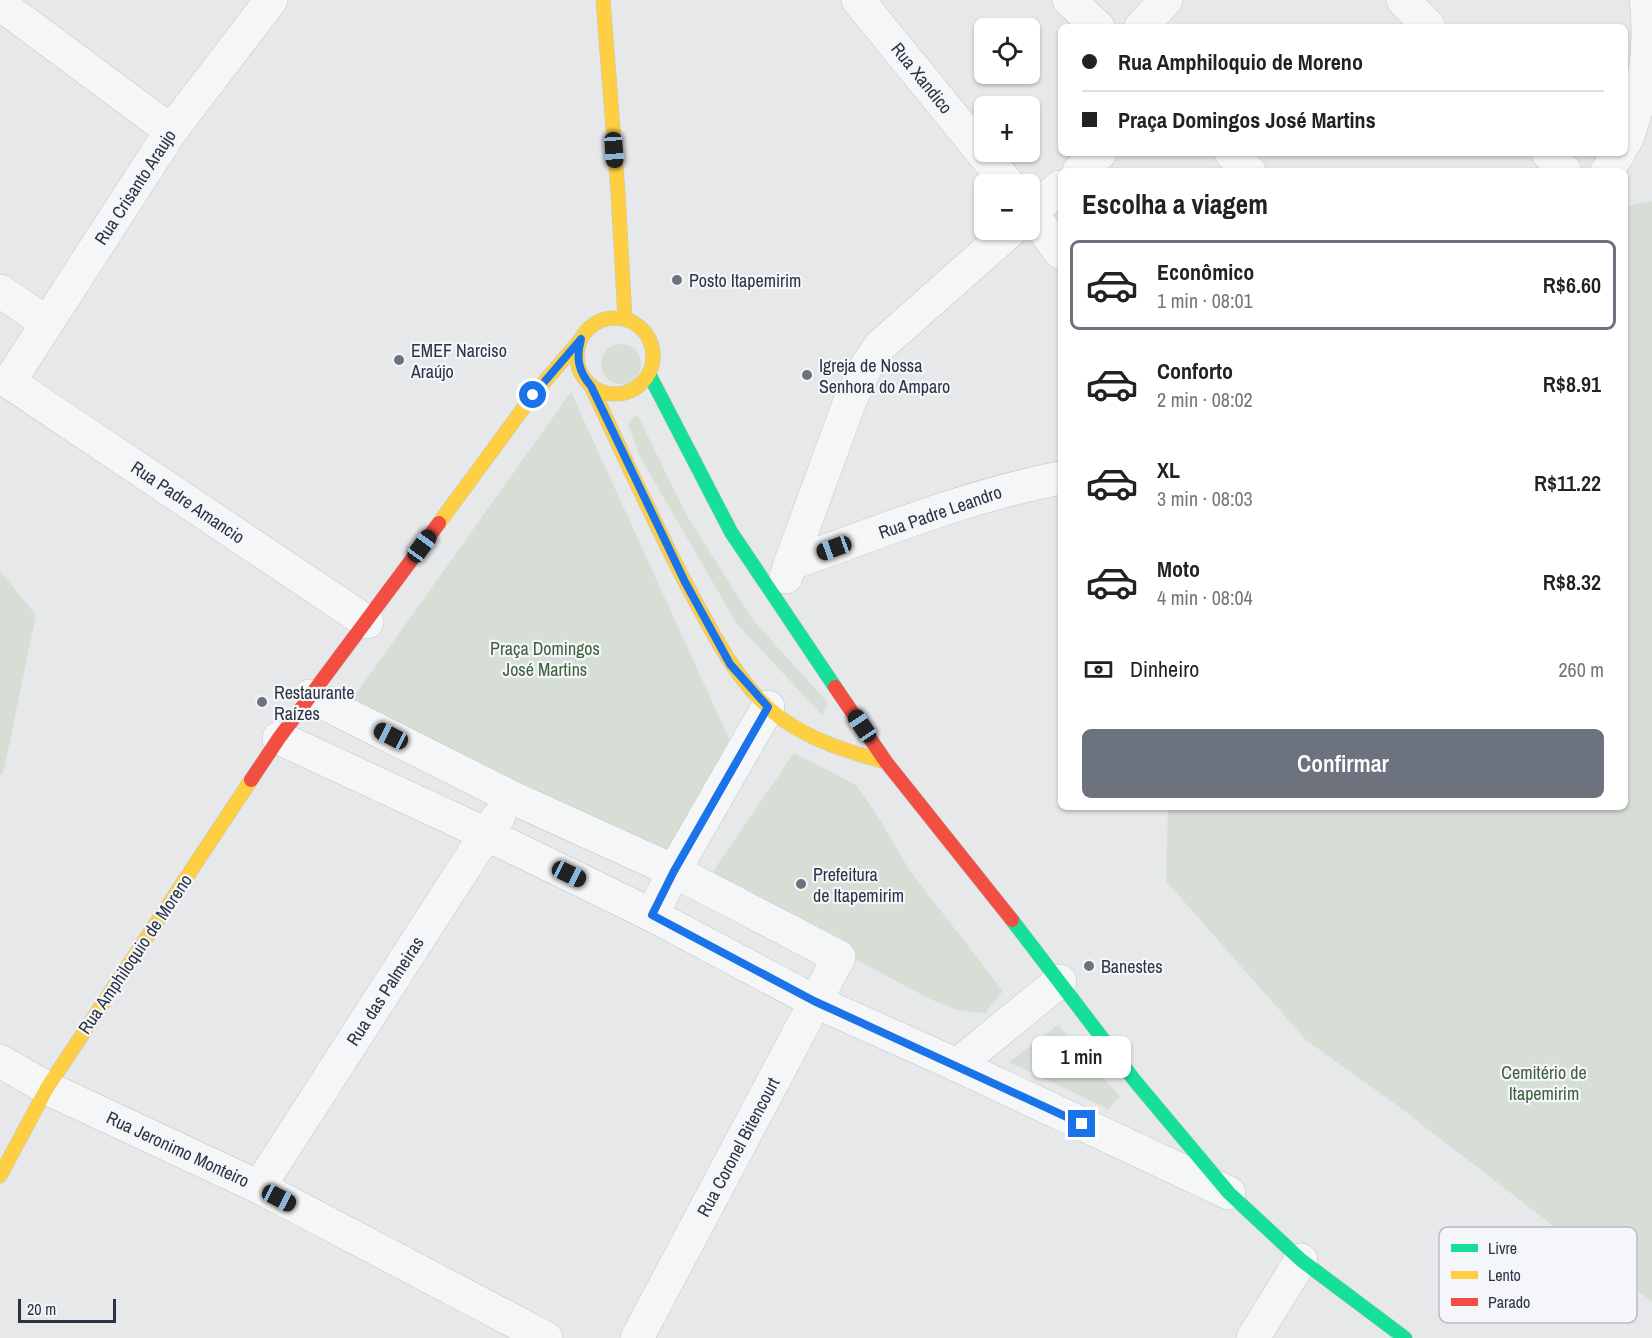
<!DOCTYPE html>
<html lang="pt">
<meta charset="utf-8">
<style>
body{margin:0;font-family:"Archivo Narrow",sans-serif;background:#f2f2f2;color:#222;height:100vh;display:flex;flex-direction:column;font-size:22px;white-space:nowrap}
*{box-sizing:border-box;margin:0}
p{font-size:20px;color:#767676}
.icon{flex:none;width:33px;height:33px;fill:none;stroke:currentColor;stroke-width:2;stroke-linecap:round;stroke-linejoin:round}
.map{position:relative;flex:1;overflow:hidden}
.details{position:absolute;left:1058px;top:168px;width:570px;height:642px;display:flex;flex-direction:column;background:#fff;border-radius:9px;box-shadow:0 2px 4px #0004}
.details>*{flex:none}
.banner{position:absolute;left:1058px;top:24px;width:570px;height:132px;border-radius:9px;box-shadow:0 2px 4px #0004;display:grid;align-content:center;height:132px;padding:0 24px;background:#fff}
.fabs{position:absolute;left:974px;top:18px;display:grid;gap:12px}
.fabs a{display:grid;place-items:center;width:66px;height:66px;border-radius:9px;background:#fff;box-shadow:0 2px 4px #0004;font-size:30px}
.scale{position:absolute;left:18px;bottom:15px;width:98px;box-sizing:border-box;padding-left:6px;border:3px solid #2b3445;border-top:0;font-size:16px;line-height:21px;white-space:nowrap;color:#2b3445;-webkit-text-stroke:4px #f4f6f9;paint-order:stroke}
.end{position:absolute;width:27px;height:27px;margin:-14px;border:8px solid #1a73e8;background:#fff;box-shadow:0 0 0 3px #fff}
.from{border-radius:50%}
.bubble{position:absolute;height:42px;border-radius:9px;background:#fff;box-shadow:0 2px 4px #0004;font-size:20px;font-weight:600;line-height:42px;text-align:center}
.car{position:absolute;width:18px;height:36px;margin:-18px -9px;border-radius:8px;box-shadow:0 0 4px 2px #0007;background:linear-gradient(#222 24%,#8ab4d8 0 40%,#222 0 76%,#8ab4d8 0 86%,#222 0)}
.banner b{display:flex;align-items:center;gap:21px;height:57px;font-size:22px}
.banner b+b{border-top:2px solid #e0e0e0}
.banner i{width:15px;height:15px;background:#222}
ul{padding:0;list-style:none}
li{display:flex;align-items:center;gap:18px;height:90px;margin:0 12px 9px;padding:0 12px;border:3px solid transparent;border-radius:9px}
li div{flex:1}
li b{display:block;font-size:22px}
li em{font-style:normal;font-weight:600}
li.selected{border-color:#6c737f}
li>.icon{width:54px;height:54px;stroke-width:1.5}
h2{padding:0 24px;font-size:27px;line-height:72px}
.pay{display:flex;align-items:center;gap:15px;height:66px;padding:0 24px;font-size:22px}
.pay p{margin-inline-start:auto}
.primary-button{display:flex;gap:12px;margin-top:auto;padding:12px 24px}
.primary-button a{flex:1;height:69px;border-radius:9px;background:#6c737f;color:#fff;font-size:24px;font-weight:600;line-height:69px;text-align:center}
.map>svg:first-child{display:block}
.green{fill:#d6ded6}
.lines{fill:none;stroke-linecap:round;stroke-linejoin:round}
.street-casing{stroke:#c4c6c8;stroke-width:34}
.fast-casing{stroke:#c4c6c8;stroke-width:15}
.slow-casing{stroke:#c4c6c8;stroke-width:15}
.jam-casing{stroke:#c4c6c8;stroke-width:15}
.street{stroke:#f5f6f7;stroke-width:33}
.fast{stroke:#16e098;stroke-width:14}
.slow{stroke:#ffcf43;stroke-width:14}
.jam{stroke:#f24e42;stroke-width:14}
.route{stroke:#1a73e8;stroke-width:8}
.poi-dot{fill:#6c737f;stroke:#f4f6f9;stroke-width:2}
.labels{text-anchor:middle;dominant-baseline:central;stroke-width:4.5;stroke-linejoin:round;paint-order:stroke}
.street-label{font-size:18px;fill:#2b3445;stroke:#f4f6f9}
.poi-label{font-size:18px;fill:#2b3445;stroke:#f4f6f9;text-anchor:start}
.park-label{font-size:18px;fill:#3f6138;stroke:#f4f6f9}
.key{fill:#f4f6f9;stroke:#b8bcc3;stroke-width:1.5}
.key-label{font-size:16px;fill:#2b3445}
</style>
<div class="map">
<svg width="1652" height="1338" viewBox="0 0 1652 1338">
<rect width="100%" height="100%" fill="#e6e8ea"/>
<g class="green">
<path d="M 1652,201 L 1652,1302 L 1398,1106 L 1306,1040 L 1166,881 L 1168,807 L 1624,807 L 1624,207 Z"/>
<circle cx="621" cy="364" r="20"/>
<path d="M 571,392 L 735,752 L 668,864 L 343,712 Z"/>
<path d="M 637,414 L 687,516 L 753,620 L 828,703 L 822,715 L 737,624 L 639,455 L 628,424 Z"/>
<path d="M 0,571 L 36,615 L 3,774 L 0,775 Z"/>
<path d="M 794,753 L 856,785 L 877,815 L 910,871 L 1003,991 L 985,1013 L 957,1010 L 930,999 L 707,880 Z"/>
<path d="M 1058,1025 L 1120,1097 L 1108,1109 L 1009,1062 Z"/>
</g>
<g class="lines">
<g class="street-casing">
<g id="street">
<path d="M 271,0 L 171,131 L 9,382 L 367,622"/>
<path d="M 858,0 L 1008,184"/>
<path d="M 1069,0 L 1098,27"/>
<path d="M 1403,0 L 1429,27"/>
<path d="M 0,4 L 171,131"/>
<path d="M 1141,27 L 1166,0"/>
<path d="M 1624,144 C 1629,136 1631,126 1634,117 C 1646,80 1651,39 1646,0"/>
<path d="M 1231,153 L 1249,171"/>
<path d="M 1548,153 L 1565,171"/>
<path d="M 1079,171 L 1100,153"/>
<path d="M 1607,171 L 1619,153"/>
<path d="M 1029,210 L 1060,252"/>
<path d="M 1029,214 L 1060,187"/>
<path d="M 0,291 L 47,323"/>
<path d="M 790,564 L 850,401 L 867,365 L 880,346 L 1011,230"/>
<path d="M 786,577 L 790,564 C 879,532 967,496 1060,478"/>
<path d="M 310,696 L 513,798 L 674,871 L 839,957 L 637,1338"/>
<path d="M 279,738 L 486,834 L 652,915 L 814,1001 L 957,1065 L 1229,1193"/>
<path d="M 652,915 L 674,871 L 768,707"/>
<path d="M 0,1061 L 47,1088 L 259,1187 L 546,1338"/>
<path d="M 957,1065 L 1060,981"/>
<path d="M 259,1187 L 486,834 L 499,816"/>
<path d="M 1253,1338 L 1301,1260"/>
</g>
</g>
<g class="fast-casing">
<g id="fast">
<path d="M 649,374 L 731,532 L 835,687"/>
<path d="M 1012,920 L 1135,1081 L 1229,1193 L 1301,1260 L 1405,1338"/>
</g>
</g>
<g class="slow-casing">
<g id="slow">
<path d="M 603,0 L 618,193 L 625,319"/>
<circle cx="615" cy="356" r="38"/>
<path d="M 591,386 C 624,456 655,526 692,595 C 716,639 740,688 782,719 C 813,741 849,752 886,762"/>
<path d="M 439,523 L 533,395 L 581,339"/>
<path d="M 0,1176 L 47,1088 L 251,780"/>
</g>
</g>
<g class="jam-casing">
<g id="jam">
<path d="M 835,687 L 886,762 L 1012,920"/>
<path d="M 251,780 L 279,738 L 439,523"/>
</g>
</g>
<use href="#street" class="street"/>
<use href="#fast" class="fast"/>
<use href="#slow" class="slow"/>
<use href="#jam" class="jam"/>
</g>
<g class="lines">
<path class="route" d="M 533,395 L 581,339 C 576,358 578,371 591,386 L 685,582 L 730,664 L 768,707 L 674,871 L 652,915 L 814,1001 L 1082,1124"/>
</g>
<g class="poi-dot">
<circle cx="677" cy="280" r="6"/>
<circle cx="399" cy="360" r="6"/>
<circle cx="807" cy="375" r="6"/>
<circle cx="262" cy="702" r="6"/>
<circle cx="801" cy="884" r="6"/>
<circle cx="1089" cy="966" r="6"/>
</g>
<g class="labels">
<g class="street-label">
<text transform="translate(922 78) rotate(51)">Rua Xandico</text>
<text transform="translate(135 187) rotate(-57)">Rua Crisanto Araujo</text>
<text transform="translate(188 502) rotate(34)">Rua Padre Amancio</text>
<text transform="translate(940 512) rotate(-19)">Rua Padre Leandro</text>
<text transform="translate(135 954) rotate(-56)">Rua Amphiloquio de Moreno</text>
<text transform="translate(385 991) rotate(-57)">Rua das Palmeiras</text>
<text transform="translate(738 1147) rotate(-62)">Rua Coronel Bitencourt</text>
<text transform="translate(178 1149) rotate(25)">Rua Jeronimo Monteiro</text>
</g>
<g class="poi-label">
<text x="689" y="280">Posto Itapemirim</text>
<text x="411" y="350">EMEF Narciso<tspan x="411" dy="21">Araújo</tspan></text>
<text x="819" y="365">Igreja de Nossa<tspan x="819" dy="21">Senhora do Amparo</tspan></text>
<text x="274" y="692">Restaurante<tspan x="274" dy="21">Raízes</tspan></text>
<text x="813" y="874">Prefeitura<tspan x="813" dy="21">de Itapemirim</tspan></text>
<text x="1101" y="966">Banestes</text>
</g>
<g class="park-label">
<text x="545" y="648">Praça Domingos<tspan x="545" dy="21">José Martins</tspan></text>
<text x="1544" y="1072">Cemitério de<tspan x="1544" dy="21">Itapemirim</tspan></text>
</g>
</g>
<rect x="1439" y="1227" width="198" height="96" rx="9" class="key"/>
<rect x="1451" y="1244" width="27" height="8" fill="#16e098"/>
<rect x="1451" y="1271" width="27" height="8" fill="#ffcf43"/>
<rect x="1451" y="1298" width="27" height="8" fill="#f24e42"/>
<g class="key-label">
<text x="1488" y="1254">Livre</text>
<text x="1488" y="1281">Lento</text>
<text x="1488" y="1308">Parado</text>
</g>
</svg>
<div class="fabs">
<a><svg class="icon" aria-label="locate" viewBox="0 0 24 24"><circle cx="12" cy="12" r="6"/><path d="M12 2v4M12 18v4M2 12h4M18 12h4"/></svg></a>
<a>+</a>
<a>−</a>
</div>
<div class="scale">20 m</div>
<i class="end from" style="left:533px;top:395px"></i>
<i class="end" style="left:1082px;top:1124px"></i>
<div class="bubble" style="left:1032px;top:1036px;width:99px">1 min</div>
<i class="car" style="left:614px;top:150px;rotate:176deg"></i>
<i class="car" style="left:422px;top:546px;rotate:36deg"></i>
<i class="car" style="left:834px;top:548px;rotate:250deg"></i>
<i class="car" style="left:862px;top:726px;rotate:326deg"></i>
<i class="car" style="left:391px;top:736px;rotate:297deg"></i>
<i class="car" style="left:569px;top:874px;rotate:116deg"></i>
<i class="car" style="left:279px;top:1198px;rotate:118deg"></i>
<div class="banner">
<b><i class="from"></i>Rua Amphiloquio de Moreno</b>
<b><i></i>Praça Domingos José Martins</b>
</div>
<section class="details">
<h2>Escolha a viagem</h2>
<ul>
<li class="selected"><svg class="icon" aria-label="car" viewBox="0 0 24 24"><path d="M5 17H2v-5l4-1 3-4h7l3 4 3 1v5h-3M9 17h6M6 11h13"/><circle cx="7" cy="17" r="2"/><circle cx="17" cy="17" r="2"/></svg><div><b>Econômico</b><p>1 min · 08:01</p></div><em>R$6.60</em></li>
<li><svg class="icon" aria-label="car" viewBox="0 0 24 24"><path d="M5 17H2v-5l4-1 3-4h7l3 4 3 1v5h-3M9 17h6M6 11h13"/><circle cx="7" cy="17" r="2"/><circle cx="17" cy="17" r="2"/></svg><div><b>Conforto</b><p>2 min · 08:02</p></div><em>R$8.91</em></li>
<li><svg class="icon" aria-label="car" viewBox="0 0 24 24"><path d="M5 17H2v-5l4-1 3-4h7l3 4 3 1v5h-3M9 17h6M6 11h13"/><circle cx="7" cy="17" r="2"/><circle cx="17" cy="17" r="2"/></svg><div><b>XL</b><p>3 min · 08:03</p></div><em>R$11.22</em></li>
<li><svg class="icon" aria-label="car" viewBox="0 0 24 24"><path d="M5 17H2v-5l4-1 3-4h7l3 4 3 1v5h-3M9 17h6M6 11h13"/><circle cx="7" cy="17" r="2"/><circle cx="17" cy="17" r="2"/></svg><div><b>Moto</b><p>4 min · 08:04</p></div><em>R$8.32</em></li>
</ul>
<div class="pay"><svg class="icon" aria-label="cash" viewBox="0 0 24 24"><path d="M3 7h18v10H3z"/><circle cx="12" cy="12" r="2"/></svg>Dinheiro<p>260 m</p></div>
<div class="primary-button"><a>Confirmar</a></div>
</section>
</div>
